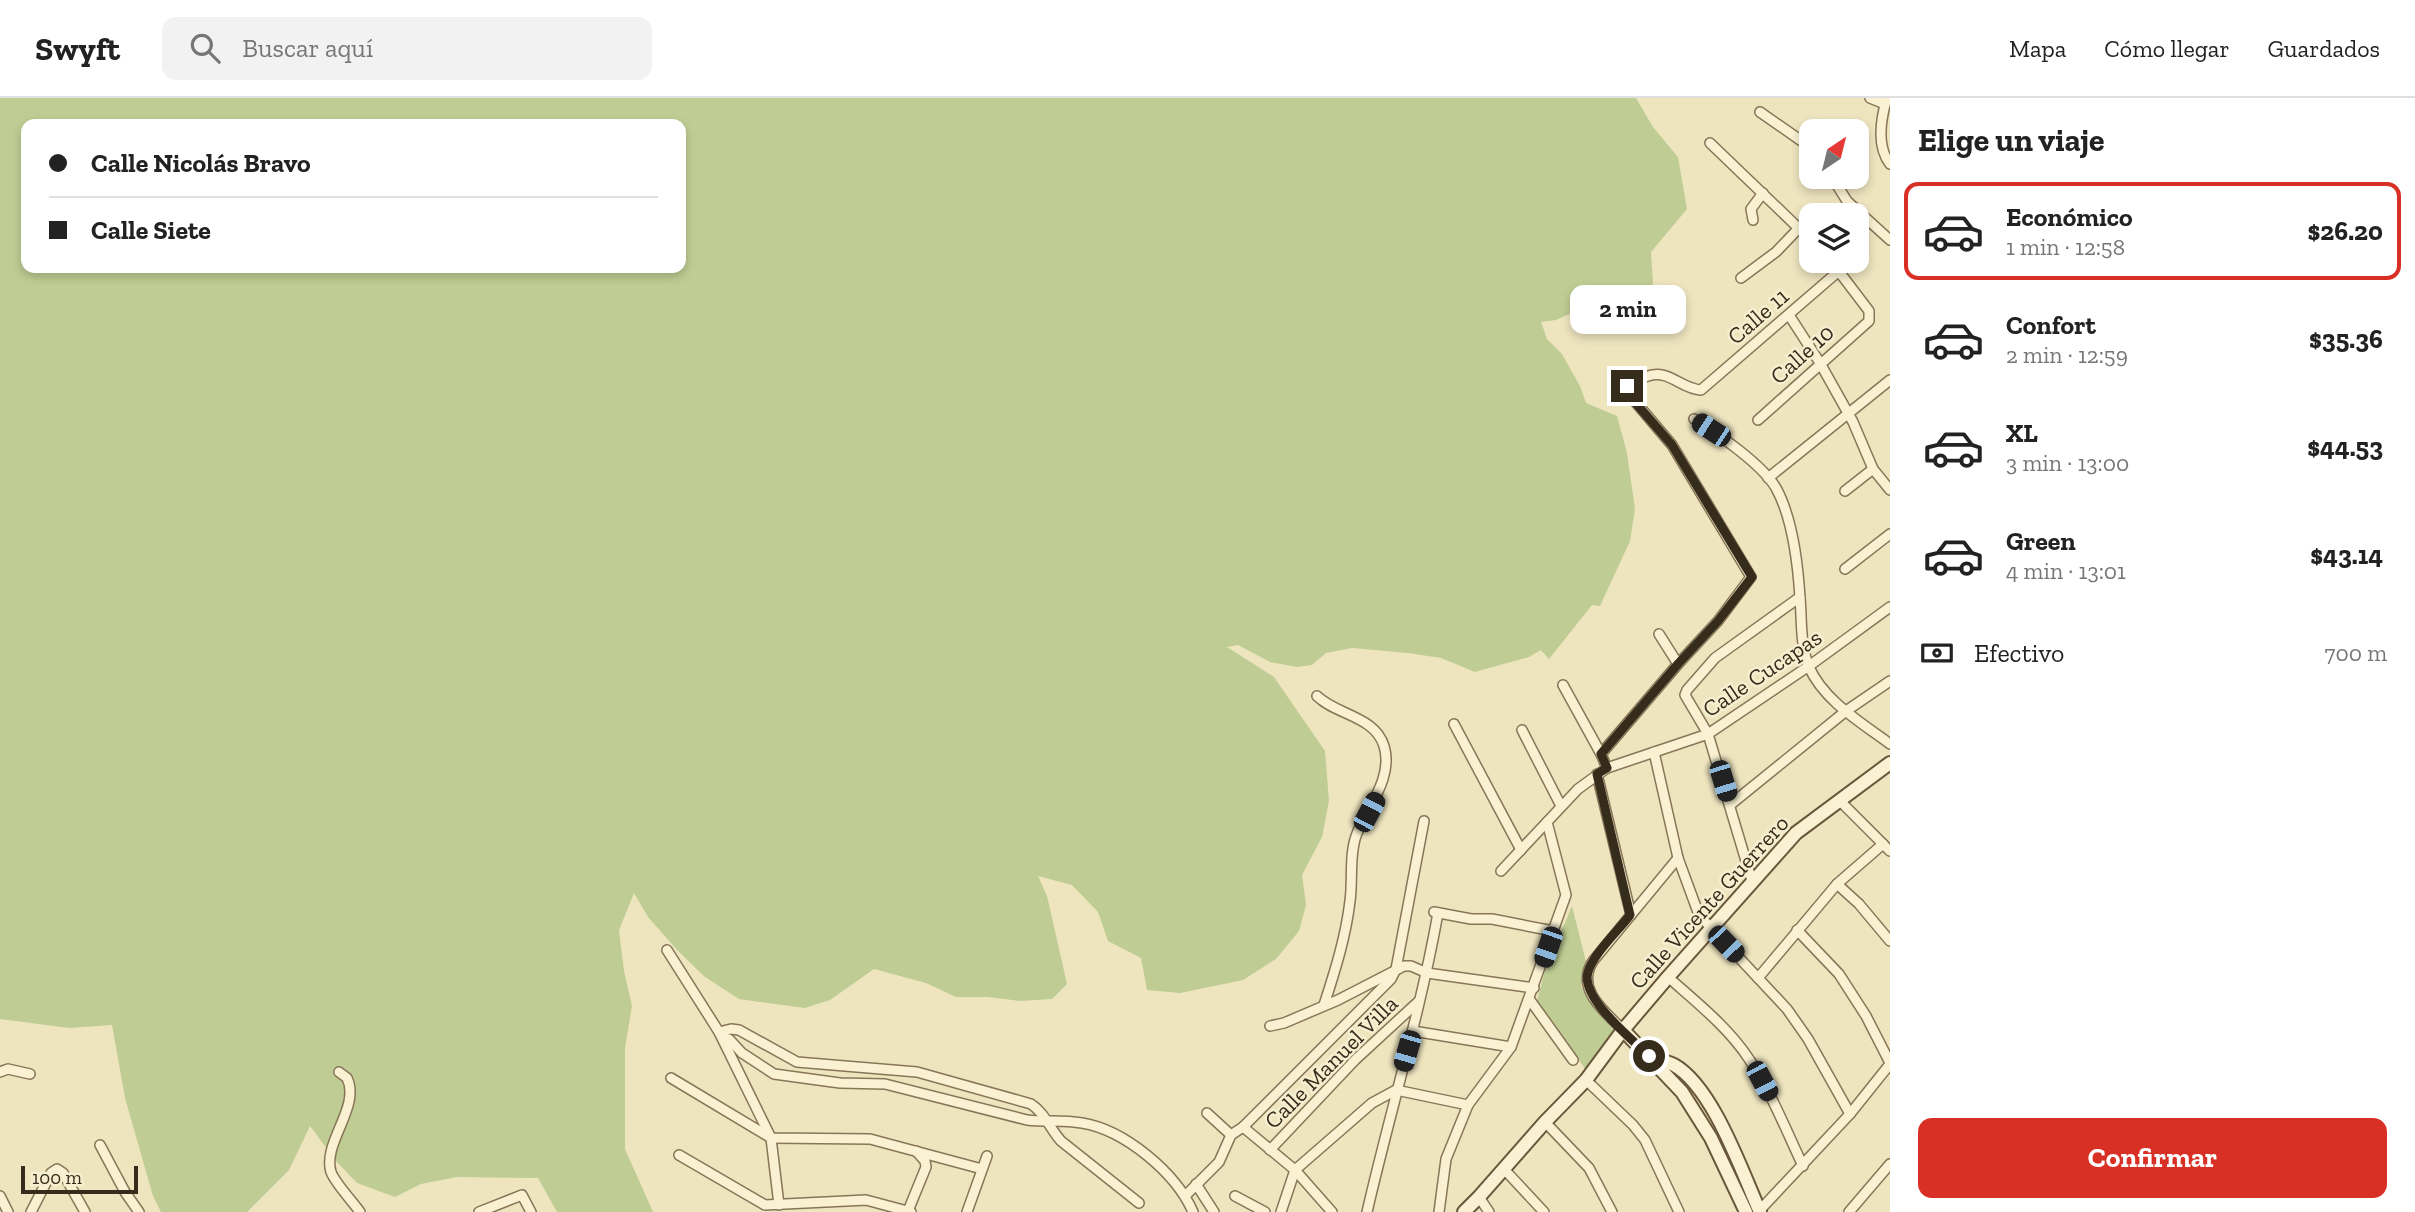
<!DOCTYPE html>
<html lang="es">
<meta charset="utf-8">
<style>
body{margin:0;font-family:"Zilla Slab",serif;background:#f2f2f2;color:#222;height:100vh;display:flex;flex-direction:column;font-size:26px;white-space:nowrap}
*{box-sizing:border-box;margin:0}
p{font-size:23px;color:#767676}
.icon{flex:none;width:38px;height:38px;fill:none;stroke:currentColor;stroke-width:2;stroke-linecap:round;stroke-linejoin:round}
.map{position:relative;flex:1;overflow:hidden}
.drawer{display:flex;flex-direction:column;background:#fff;width:525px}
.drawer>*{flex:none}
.guide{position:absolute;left:21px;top:21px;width:665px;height:154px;border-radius:14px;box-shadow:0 4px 10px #0003;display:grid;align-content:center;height:154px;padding:0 28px;background:#fff}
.needle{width:46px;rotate:35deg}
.fabs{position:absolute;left:1799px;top:21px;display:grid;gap:14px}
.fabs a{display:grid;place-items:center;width:70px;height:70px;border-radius:14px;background:#fff;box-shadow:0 4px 10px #0003;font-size:35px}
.scale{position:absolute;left:21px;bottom:18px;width:117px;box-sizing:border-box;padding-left:7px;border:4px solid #362c1c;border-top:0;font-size:19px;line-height:24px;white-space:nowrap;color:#362c1c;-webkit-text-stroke:5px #f5eecf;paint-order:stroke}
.end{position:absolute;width:32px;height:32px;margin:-16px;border:9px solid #362c1c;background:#fff;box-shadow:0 0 0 4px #fff}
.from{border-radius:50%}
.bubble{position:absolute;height:49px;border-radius:14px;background:#fff;box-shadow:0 4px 10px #0003;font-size:23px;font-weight:700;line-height:49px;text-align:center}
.car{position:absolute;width:21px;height:42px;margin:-21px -10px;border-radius:9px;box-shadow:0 0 5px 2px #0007;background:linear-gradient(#222 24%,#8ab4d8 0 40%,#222 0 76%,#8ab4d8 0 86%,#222 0)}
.guide b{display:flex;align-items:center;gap:24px;height:66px;font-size:26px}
.guide b+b{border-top:2px solid #e0e0e0}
.guide i{width:18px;height:18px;background:#222}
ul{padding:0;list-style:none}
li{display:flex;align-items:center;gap:21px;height:98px;margin:0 14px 10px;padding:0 14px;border:4px solid transparent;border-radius:14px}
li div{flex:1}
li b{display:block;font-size:26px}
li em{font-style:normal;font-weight:700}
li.active{border-color:#d93025}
li>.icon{width:63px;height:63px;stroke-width:1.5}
h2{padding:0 28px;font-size:32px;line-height:84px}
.pay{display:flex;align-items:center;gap:18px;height:77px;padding:0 28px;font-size:26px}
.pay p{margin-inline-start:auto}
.action{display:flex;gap:14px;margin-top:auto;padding:14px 28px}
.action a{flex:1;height:80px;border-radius:14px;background:#d93025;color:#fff;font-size:28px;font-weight:700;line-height:80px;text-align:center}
header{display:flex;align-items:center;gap:42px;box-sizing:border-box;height:98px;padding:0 35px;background:#fff;border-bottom:2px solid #e0e0e0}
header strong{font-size:33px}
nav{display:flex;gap:38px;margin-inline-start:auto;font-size:24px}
.search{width:490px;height:63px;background:#f2f2f2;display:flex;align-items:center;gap:18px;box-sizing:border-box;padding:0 24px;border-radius:14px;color:#767676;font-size:26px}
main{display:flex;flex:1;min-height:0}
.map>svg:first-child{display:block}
.green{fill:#bfcc93;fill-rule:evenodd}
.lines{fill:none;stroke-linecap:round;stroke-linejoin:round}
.street-casing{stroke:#877657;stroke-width:12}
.secondary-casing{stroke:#69573b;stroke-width:16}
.street{stroke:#f9f1d2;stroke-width:9}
.secondary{stroke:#f9f1d2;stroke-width:12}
.route{stroke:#362c1c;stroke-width:9}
.labels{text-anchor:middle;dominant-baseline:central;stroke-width:5;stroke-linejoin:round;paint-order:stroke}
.street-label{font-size:23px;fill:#362c1c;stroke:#f5eecf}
</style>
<header>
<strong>Swyft</strong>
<div class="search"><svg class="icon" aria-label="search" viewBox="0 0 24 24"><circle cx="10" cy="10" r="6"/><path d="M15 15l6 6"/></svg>Buscar aquí</div>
<nav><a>Mapa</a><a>Cómo llegar</a><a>Guardados</a></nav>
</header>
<main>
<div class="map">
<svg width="1890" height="1114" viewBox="0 0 1890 1114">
<rect width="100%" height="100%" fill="#eee5bf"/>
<g class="green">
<path d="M 0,0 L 1636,0 L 1653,29 L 1678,59 L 1687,111 L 1651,154 L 1653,186 L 1637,200 L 1606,209 L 1576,213 L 1556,222 L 1541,224 L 1547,241 L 1562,256 L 1580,288 L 1586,305 L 1617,318 L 1627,355 L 1635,411 L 1630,443 L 1600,508 L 1592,507 L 1549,561 L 1541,552 L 1529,559 L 1475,574 L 1441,560 L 1408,555 L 1352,550 L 1326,555 L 1312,567 L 1297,569 L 1270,564 L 1238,547 L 1227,549 L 1274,579 L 1325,653 L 1329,703 L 1322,739 L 1302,777 L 1306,807 L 1299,833 L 1276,861 L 1243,882 L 1180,895 L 1147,892 L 1141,860 L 1108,843 L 1098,814 L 1072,787 L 1038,778 L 1047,798 L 1067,886 L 1052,901 L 1020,903 L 988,899 L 956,899 L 926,885 L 874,871 L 830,902 L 805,910 L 739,901 L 705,879 L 677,852 L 648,819 L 634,795 L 619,832 L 624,873 L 632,908 L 625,950 L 625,1051 L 653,1114 L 557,1114 L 538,1080 L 457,1079 L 421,1086 L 395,1099 L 357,1085 L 336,1063 L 310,1028 L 289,1072 L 247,1114 L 161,1114 L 153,1098 L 125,1000 L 112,927 L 69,930 L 0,921 ZM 26,26 L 681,26 L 681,170 L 26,170 Z"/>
<path d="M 1572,808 L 1586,864 L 1581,888 L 1585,897 L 1614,933 L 1586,972 L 1537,903 L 1545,872 Z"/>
</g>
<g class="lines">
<g class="street-casing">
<g id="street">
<path d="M 1870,0 L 1885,6"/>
<path d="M 1887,0 C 1881,20 1876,48 1890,66"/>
<path d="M 1760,14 L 1803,44 L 1811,54"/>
<path d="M 1710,45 L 1811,142"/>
<path d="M 1832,79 L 1847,103 L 1890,142"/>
<path d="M 1753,122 L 1751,111 L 1763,95"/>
<path d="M 1741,180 L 1776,154 L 1799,130"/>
<path d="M 1789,217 L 1820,265 L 1853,324 L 1873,371 L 1890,392"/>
<path d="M 1694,321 C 1718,336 1762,366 1776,390 C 1792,419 1798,467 1800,500 C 1802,523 1800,547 1809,569 C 1824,603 1862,625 1890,646"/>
<path d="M 1758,322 L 1869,223 L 1869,213 L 1831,163"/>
<path d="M 1768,380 L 1890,282"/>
<path d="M 1845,393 L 1873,371"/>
<path d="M 1845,471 L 1890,436"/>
<path d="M 1659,536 L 1678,566"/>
<path d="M 1563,587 L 1601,656"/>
<path d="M 1317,598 C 1336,617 1375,618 1384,648 C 1394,680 1366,711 1356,738 C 1349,758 1353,782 1350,803 C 1346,838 1335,873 1324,907"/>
<path d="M 1454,626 L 1521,752"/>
<path d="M 1522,632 L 1561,708"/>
<path d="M 1654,654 L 1678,760 L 1699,817 L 1787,911 L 1808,941 L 1850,1016"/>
<path d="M 1607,670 L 1708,636 L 1809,568 L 1890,509"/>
<path d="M 1597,676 L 1631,817"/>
<path d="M 1839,702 L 1890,753"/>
<path d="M 1730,707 L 1846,613 L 1890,583"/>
<path d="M 1501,773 L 1578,691 L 1607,670 L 1601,656 L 1678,566 L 1718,523 L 1751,479 L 1672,347 L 1627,294 L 1627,288 C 1633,283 1640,281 1648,278 C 1669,271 1681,291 1701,292 L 1840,172"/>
<path d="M 1752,783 L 1708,636 L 1685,597 L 1687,592 L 1715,560 L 1800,499"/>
<path d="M 1837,786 L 1859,806 L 1890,843"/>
<path d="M 1434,814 L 1471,821 L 1492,821 L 1553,833"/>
<path d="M 1797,832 L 1839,876 L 1866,918 L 1890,965"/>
<path d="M 667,852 L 719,934 L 771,1040 L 779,1107"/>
<path d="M 1668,879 C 1696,904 1728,929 1749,961 C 1771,994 1786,1032 1803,1068"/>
<path d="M 1758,880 L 1837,786 L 1883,746"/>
<path d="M 1530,902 L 1573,962"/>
<path d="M 1270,928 L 1284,925 L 1338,902 L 1404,868 L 1411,868 L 1427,875 L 1534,890"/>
<path d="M 1623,932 C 1604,913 1575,891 1593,863 L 1678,760"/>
<path d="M 1413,933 L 1511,949"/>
<path d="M 719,934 L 731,931 L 739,932 L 797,964 L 917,974 L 1031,1006 C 1045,1015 1050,1031 1061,1043 L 1139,1105"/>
<path d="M 722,939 L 729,941 L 742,955 L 774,976 L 840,985 L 885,986 L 1027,1022 C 1046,1024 1063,1022 1082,1025 C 1125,1032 1176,1075 1193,1114"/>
<path d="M 0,974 L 8,971 L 30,976"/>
<path d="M 339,974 L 347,980 C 361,1009 322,1045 331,1074 C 335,1085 353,1104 360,1114"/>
<path d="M 671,980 L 771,1040 L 870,1041 L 982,1071"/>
<path d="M 1586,982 L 1633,1027 L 1645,1042 L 1679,1114"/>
<path d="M 1207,1015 L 1231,1037"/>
<path d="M 1545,1024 L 1589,1070 L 1612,1114"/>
<path d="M 1243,1029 L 1295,1072 L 1332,1114"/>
<path d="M 100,1047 L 125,1094 L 139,1114"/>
<path d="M 1270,1052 L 1356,961 L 1419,903"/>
<path d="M 679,1057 L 765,1107 L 866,1102 L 911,1114"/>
<path d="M 1503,1070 L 1544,1114"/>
<path d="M 1196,1086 L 1214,1114"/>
<path d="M 1186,1097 L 1219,1064 L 1231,1037 L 1243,1029 L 1391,881 L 1396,871 L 1424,723"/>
<path d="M 0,1098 L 8,1114"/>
<path d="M 1235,1098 L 1265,1114"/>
<path d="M 1479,1099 L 1489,1114"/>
<path d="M 908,1113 L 926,1069 L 925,1063 L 916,1053"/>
<path d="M 1759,1113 L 1850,1016 L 1890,966"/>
<path d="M 31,1114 L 51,1075 L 57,1071 L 63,1075 L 85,1114"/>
<path d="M 479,1114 L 522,1097 L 531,1114"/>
<path d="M 967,1114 L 987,1058"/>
<path d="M 1281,1114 L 1295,1072 L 1372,1005 L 1396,992 L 1468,1007"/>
<path d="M 1367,1114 C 1390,1014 1420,916 1438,815"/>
<path d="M 1439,1114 L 1446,1061 L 1468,1007 L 1511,949 L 1566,797 L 1547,724"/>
<path d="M 1849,1114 L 1890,1066"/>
</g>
</g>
<g class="secondary-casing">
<g id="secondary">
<path d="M 1623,932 L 1682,994 L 1711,1040 L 1746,1114"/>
<path d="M 1653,959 C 1660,962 1667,964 1674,967 C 1713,989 1742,1074 1760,1114"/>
<path d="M 1464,1114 L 1479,1099 L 1545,1024 L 1586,982 L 1623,932 L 1668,879 L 1796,735 L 1890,665"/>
</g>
</g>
<use href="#street" class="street"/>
<use href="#secondary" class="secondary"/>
</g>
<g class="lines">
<path class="route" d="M 1627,288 L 1627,295 L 1672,347 L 1752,479 L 1718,523 L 1678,566 L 1601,656 L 1607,670 L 1597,676 L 1630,817 C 1619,832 1593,856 1588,874 C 1580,900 1632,941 1649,958"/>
</g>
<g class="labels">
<g class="street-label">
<text transform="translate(1758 218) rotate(-41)">Calle 11</text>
<text transform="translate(1802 256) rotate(-42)">Calle 10</text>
<text transform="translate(1762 575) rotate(-34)">Calle Cucapas</text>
<text transform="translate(1709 804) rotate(-48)">Calle Vicente Guerrero</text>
<text transform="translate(1331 964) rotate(-45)">Calle Manuel Villa</text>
</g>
</g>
</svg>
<div class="fabs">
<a><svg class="needle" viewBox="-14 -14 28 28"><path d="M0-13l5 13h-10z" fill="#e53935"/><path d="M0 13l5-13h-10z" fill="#767676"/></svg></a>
<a><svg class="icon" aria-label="layers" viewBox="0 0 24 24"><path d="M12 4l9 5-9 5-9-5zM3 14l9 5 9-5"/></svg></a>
</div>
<div class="scale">100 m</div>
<i class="end from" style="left:1649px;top:958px"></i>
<i class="end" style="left:1627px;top:288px"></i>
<div class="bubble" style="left:1570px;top:187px;width:116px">2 min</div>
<i class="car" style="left:1711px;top:332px;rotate:303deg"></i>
<i class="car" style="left:1723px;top:683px;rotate:163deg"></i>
<i class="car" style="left:1369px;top:714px;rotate:28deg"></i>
<i class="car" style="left:1726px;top:846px;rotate:136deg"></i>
<i class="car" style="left:1548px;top:849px;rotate:199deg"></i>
<i class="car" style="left:1407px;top:953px;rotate:196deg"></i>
<i class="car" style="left:1762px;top:983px;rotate:152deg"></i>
<div class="guide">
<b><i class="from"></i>Calle Nicolás Bravo</b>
<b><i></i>Calle Siete</b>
</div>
</div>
<section class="drawer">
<h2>Elige un viaje</h2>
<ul>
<li class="active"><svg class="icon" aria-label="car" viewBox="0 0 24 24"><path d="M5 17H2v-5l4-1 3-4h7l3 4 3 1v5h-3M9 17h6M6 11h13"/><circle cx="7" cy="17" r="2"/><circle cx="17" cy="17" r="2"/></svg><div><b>Económico</b><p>1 min · 12:58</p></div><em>$26.20</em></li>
<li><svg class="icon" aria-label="car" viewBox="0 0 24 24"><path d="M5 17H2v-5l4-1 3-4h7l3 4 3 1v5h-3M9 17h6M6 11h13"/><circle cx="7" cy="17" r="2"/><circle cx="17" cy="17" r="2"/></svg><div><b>Confort</b><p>2 min · 12:59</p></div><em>$35.36</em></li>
<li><svg class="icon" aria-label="car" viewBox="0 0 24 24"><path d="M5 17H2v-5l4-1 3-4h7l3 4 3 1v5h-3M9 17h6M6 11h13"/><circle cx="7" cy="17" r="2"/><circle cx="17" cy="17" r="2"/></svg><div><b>XL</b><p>3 min · 13:00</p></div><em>$44.53</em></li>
<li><svg class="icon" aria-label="car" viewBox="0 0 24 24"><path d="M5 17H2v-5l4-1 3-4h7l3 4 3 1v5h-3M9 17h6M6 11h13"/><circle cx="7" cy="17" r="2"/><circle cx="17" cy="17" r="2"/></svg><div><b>Green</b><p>4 min · 13:01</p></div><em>$43.14</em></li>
</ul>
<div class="pay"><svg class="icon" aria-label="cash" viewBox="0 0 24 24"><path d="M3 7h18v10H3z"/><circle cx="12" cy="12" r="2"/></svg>Efectivo<p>700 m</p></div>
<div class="action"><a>Confirmar</a></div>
</section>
</main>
